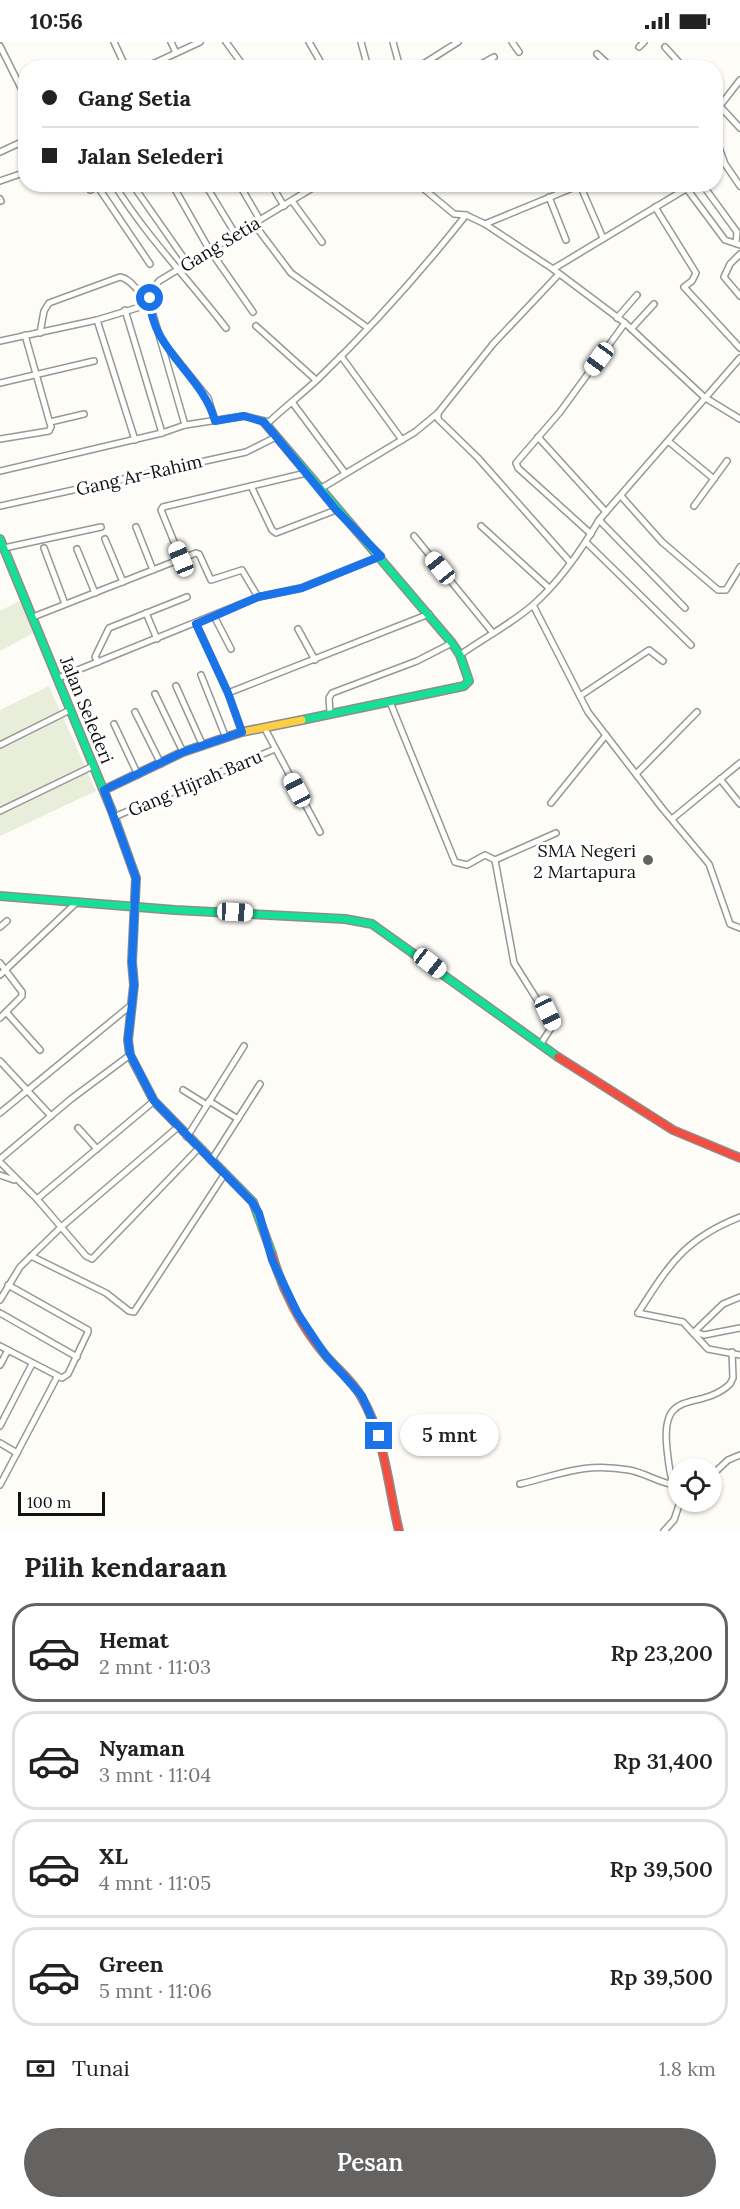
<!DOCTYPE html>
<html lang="id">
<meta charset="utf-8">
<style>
body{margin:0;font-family:Lora,serif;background:#f6f6f6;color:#222;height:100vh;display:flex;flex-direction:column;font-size:22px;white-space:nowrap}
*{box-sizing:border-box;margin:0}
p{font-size:20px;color:#767676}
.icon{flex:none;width:33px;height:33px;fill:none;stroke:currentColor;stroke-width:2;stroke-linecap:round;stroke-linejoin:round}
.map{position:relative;height:1489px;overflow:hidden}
.sheet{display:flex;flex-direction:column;background:#fff;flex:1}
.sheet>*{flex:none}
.hud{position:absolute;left:18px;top:18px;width:705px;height:132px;border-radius:24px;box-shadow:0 2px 4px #0004;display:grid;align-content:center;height:132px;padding:0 24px;background:#fff}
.fabs{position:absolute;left:668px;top:1416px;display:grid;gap:12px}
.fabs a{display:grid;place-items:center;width:54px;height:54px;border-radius:50%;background:#fff;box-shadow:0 2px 4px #0004;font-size:30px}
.scale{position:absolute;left:18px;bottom:15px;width:87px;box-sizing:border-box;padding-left:6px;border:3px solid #111;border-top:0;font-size:16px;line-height:21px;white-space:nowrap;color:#111;-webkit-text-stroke:4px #fff;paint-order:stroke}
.end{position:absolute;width:27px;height:27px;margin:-14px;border:8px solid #1a73e8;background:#fff;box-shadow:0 0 0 3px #fff}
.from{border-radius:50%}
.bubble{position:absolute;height:42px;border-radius:21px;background:#fff;box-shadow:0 2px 4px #0004;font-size:20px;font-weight:600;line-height:42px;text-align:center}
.car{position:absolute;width:18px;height:36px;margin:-18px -9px;border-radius:8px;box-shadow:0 0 4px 2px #0007;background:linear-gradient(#fff 24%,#345 0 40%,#fff 0 76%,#345 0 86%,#fff 0)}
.hud b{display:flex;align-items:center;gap:21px;height:57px;font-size:22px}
.hud b+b{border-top:2px solid #e0e0e0}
.hud i{width:15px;height:15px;background:#222}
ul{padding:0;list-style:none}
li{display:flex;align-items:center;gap:18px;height:99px;margin:0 12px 9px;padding:0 12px;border:3px solid #e0e0e0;border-radius:24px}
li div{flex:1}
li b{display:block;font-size:22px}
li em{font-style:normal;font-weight:600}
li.selected{border-color:#646362}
li>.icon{width:54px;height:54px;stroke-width:1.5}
h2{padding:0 24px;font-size:27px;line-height:72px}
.pay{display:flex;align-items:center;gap:15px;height:66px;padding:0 24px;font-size:22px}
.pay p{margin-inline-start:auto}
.primary-button{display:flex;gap:12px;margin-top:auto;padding:12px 24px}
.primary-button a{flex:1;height:69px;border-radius:36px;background:#646362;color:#fff;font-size:24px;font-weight:600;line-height:69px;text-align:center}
.status{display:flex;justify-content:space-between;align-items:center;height:42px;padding:0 30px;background:#fff;direction:ltr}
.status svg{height:16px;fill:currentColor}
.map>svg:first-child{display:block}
.cemetery{fill:#e9eedb}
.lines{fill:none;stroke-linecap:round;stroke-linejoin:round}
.street-casing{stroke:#979795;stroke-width:8}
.fast-casing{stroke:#8e8d8b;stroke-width:10}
.slow-casing{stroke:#8e8d8b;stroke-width:10}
.jam-casing{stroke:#8e8d8b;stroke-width:10}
.street{stroke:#fffffe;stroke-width:5}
.fast{stroke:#16e098;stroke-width:7}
.slow{stroke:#ffcf43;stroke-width:7}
.jam{stroke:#f24e42;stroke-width:7}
.route{stroke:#1a73e8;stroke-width:8}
.poi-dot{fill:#646362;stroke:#fff;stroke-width:2}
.labels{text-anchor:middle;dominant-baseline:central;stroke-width:6;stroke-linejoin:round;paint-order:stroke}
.street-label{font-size:18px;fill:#111;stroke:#fff}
.poi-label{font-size:18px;fill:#111;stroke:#fff;text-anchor:end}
</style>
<div class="status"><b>10:56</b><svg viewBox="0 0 49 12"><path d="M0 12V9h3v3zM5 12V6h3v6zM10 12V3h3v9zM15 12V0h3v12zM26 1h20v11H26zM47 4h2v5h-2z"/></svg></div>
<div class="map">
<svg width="740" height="1489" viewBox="0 0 740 1489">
<rect width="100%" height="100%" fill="#fdfcf7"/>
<g class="cemetery">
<path d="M 21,558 L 33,591 L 0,609 L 0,569 Z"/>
<path d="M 49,644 L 96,749 L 0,794 L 0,668 Z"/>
</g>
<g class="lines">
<g class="street-casing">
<g id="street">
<path d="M 114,0 L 126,26"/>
<path d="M 171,0 L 176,11"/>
<path d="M 226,0 L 245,26"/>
<path d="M 309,0 L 324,26"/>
<path d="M 361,0 L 368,26"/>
<path d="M 393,0 L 400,26"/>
<path d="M 512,0 L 519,10"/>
<path d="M 0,4 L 26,56"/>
<path d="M 639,5 L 644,0"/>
<path d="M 665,5 L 684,26"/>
<path d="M 597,12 L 612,26"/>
<path d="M 144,26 L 200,0"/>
<path d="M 417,26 L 458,0"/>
<path d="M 474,26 L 494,15"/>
<path d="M 716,60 L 740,86"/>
<path d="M 716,69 L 740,38"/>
<path d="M 26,78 L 26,82"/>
<path d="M 716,97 L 725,122 L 740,144"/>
<path d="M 0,110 L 26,98"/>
<path d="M 0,139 L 26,130"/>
<path d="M 85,142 L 90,148 L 103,142"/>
<path d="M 114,142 C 146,194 189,238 226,286"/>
<path d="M 132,142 L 188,222"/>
<path d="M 172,142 L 209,207 L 253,270"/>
<path d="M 205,142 L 236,193"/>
<path d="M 239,142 L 260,178"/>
<path d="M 271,142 L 284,164"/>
<path d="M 418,142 L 454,172 L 466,173 L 485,182 L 553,227 L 625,281 L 704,355 L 740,377"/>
<path d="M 702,142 L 737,190 L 736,201"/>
<path d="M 580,143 L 603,196"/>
<path d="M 98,145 L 150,222"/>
<path d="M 687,147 L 725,198 L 740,203"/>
<path d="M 549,155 L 566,198"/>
<path d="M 0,157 L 1,159"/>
<path d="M 292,159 L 322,200"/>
<path d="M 655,165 L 696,231 L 692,239 L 684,245 L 740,306"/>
<path d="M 254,182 L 291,231 L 368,286"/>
<path d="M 485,182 L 582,142"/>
<path d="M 740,212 L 730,222 L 724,235 L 740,254"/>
<path d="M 553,227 L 694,142"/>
<path d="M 125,268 L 162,391"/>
<path d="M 617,276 L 637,253"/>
<path d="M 97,278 L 135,398"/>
<path d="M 256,284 L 316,338"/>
<path d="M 631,287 L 654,262"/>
<path d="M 40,291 L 44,269 L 49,261 L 120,235 C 133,237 137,253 150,256"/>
<path d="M 0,299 L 97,278 L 150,262"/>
<path d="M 162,299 L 208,356 L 215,379"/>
<path d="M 341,314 L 402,398"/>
<path d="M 0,341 L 94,319"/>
<path d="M 292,360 L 345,431"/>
<path d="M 438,371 L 493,302 L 559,232"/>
<path d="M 50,380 L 84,372"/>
<path d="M 185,383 L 150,262 L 151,249 L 159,239 L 319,142"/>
<path d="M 538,395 L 606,470"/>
<path d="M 0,397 L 49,389 L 51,385 L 25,293"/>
<path d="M 668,399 L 714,437"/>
<path d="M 0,429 L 162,391 L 185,383 L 244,374 L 269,380 C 285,365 302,352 318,337 C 371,286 420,231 466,173"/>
<path d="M 251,444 L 272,488 L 276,491 L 336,468"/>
<path d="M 320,447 L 415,390 L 438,371 L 438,377 L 478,416 L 570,520"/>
<path d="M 621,454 L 662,500 L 718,548 L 726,548 L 740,525"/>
<path d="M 0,464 L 246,410 L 276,395"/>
<path d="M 694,464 L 727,419"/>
<path d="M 599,478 L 685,566"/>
<path d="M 481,484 L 549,546"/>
<path d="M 136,485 L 153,528"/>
<path d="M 591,492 L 518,426 L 516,421 L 560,370 L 625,281"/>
<path d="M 414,494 L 493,591"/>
<path d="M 105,497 L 123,540"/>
<path d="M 586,500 L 691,603"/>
<path d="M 4,506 L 101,485"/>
<path d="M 44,506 L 65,562"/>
<path d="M 77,507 L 95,551"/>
<path d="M 181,517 L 161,468 L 163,465 L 306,431"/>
<path d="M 533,563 L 588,670 L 662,766 L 709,822 L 730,882 L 740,886"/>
<path d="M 146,571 L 157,597"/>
<path d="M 214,574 L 231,607"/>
<path d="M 33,575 L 196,511 L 199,512 L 211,538 L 242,528 L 258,555"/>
<path d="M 196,581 L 228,651 L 242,690"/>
<path d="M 298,587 L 315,618"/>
<path d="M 460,613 C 484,596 511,582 533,563 C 559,540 582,507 599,478 L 740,316"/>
<path d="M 98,620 L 95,615 L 109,586 L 187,555"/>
<path d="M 201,633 L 226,696"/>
<path d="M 58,636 L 258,555 L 301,546 L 381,514"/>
<path d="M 176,644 L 203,704"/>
<path d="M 228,651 L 429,572"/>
<path d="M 155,652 L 183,710"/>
<path d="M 580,654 L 649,608 L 663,619"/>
<path d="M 390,660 L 455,820 L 467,823 L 485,813 L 495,818 L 556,791"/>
<path d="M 135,670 L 161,722"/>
<path d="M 330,670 L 329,656 L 332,651 L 417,619 L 452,601"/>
<path d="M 114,682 L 138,733"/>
<path d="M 264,685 L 320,790"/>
<path d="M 0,703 L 70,668"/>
<path d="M 636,732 L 697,670"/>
<path d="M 720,737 L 740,762"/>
<path d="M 551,761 L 606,693"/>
<path d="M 0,769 L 93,724"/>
<path d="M 114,775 L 275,707"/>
<path d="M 672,777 L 740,721"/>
<path d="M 495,818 L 514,921 L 553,983 L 540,1003"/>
<path d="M 0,885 L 7,879"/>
<path d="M 0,921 L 22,950 L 22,954 L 0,976"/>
<path d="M 0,933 L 77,860"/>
<path d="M 6,970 L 40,1008"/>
<path d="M 0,1019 L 51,1074"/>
<path d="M 183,1048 L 207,1063"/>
<path d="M 209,1059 L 238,1077"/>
<path d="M 0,1071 L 130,964"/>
<path d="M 78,1086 L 97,1107"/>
<path d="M 187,1095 L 244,1004"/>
<path d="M 0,1117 L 71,1057 L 130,1013"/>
<path d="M 211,1119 L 260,1042"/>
<path d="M 0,1120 L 37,1157 L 86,1214 L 92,1217 L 199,1106"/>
<path d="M 0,1133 L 14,1138"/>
<path d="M 37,1157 L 154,1059"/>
<path d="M 31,1214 L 106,1251 L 129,1269 L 134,1270 L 224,1133"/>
<path d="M 0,1258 L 20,1225 L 60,1186 L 178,1085"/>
<path d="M 0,1271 L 77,1315"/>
<path d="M 638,1271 C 669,1223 684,1197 740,1175"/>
<path d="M 638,1271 L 683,1280 L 708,1307 L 740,1313"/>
<path d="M 695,1290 L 704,1293 L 740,1286"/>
<path d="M 693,1291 L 723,1262 L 740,1255"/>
<path d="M 0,1304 L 62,1336 L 68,1332 L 88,1290 L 88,1288 L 8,1243"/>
<path d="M 0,1323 L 8,1308"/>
<path d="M 0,1384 L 32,1322"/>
<path d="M 0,1401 L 17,1411"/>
<path d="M 711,1434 L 728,1418 L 740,1413"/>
<path d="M 520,1442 C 562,1432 584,1420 629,1428 C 647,1431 661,1443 678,1443"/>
<path d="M 0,1443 L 57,1335"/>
<path d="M 678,1453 C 670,1438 669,1424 667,1407 C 660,1343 699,1371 730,1342 L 733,1336 L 732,1310"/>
<path d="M 664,1489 L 674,1478 L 680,1460"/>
</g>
</g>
<g class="fast-casing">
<g id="fast">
<path d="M 264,380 L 452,601 L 460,613 L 469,639 L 464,644 L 302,678"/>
<path d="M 0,497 L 112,769 L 136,836 L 132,920 L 134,943 L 128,998 L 130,1013 L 154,1059 L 253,1160 L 272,1212"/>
<path d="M 0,854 L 175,868 L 345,877 L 372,882 L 558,1015"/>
</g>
</g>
<g class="slow-casing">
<path id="slow" d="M 104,748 L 183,710 L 242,690 L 302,678"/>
</g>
<g class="jam-casing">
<g id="jam">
<path d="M 558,1015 L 673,1088 L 740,1116"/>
<path d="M 272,1212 C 282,1248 302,1286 326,1314 C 338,1328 353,1339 362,1356 C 385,1396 388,1444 399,1489"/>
</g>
</g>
<use href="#street" class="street"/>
<use href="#fast" class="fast"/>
<use href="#slow" class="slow"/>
<use href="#jam" class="jam"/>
</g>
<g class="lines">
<path class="route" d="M 150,256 C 149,306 203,333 215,379 L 244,374 L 264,380 L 336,468 L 381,514 L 302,546 L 258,555 L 196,582 L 228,651 L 242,690 L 183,710 L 104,748 L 136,836 L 132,920 L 134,943 L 128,998 L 130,1012 L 154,1059 L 252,1160 L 259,1171 L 272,1218 L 298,1272 L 326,1314 L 362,1354 L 379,1394"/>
</g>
<circle class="poi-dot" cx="648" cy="818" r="6"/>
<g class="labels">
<g class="street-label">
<text transform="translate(220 202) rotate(-31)">Gang Setia</text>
<text transform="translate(139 433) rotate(-13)">Gang Ar-Rahim</text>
<text transform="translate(87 668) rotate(68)">Jalan Selederi</text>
<text transform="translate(195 741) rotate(-23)">Gang Hijrah Baru</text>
</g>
<g class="poi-label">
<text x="636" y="808">SMA Negeri<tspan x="636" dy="21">2 Martapura</tspan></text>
</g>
</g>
</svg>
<div class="fabs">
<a><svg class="icon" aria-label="locate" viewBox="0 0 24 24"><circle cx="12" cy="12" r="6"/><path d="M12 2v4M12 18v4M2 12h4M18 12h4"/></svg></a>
</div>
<div class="scale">100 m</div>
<i class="end from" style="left:150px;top:256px"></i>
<i class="end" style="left:379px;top:1394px"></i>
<div class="bubble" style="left:400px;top:1372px;width:99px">5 mnt</div>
<i class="car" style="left:599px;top:317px;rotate:216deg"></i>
<i class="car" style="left:181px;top:517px;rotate:338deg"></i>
<i class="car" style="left:440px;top:526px;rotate:321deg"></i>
<i class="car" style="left:297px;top:748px;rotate:332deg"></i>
<i class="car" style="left:235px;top:870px;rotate:93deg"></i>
<i class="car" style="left:430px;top:921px;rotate:128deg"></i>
<i class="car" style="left:548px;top:971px;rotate:155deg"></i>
<div class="hud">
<b><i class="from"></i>Gang Setia</b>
<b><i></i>Jalan Selederi</b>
</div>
</div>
<section class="sheet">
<h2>Pilih kendaraan</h2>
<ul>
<li class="selected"><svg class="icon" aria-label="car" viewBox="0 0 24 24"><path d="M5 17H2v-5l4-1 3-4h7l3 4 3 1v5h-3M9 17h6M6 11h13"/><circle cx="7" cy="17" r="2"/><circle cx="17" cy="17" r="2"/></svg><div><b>Hemat</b><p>2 mnt · 11:03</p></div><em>Rp 23,200</em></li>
<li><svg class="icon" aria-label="car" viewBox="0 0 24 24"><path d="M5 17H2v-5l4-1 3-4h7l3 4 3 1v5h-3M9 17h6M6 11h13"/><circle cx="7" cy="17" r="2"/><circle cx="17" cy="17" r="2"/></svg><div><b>Nyaman</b><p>3 mnt · 11:04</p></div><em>Rp 31,400</em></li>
<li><svg class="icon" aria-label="car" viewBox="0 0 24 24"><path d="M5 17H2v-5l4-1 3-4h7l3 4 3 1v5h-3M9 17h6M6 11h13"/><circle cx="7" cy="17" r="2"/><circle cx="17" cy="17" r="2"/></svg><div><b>XL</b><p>4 mnt · 11:05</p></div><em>Rp 39,500</em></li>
<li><svg class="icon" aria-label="car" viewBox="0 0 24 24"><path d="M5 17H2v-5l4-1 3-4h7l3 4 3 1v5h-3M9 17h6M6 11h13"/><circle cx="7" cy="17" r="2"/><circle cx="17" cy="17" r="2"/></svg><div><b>Green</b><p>5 mnt · 11:06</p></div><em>Rp 39,500</em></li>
</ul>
<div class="pay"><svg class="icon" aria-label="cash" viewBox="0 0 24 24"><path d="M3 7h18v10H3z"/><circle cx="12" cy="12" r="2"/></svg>Tunai<p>1.8 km</p></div>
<div class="primary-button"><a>Pesan</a></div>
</section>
